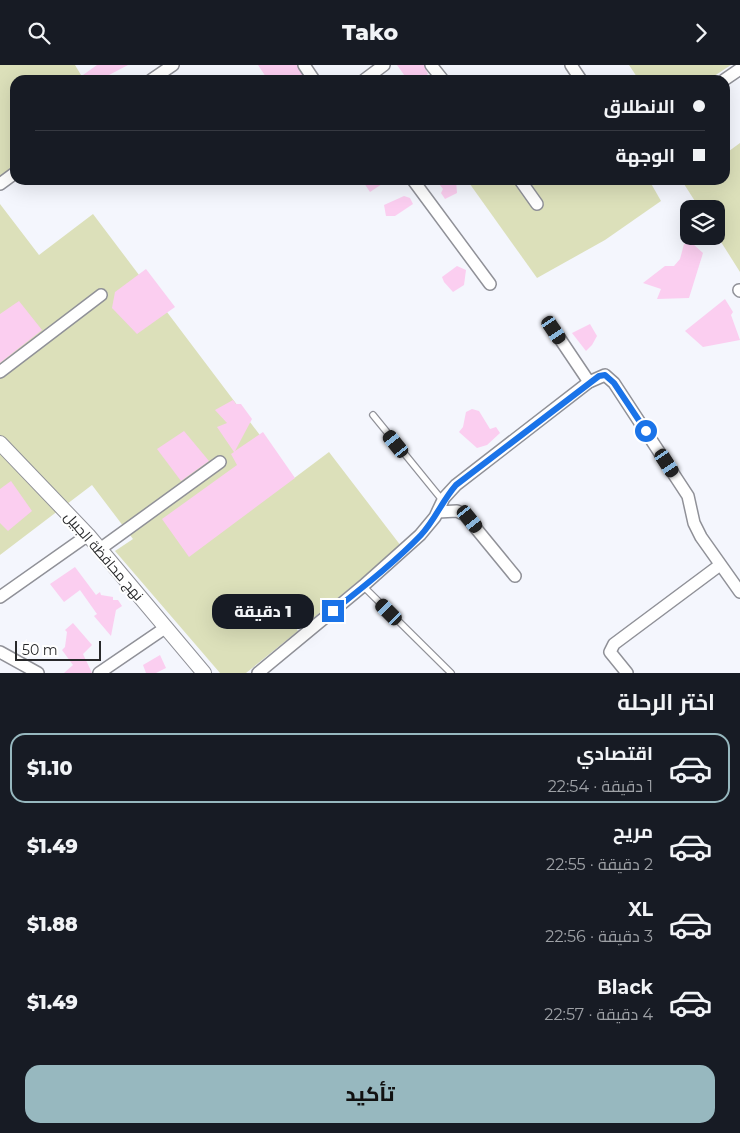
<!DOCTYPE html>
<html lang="ar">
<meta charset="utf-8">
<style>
body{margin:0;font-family:Montserrat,Cairo,sans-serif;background:#242831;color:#f1f3f6;direction:rtl;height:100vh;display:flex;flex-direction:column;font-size:19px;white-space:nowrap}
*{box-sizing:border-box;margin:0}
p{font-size:16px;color:#9ea1a6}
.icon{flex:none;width:28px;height:28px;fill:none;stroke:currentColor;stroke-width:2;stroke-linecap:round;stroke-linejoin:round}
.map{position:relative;height:608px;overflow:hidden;direction:ltr}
.panel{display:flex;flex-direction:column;background:#171b24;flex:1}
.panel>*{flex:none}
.top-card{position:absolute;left:10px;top:10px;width:720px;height:110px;border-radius:15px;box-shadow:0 5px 20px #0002;direction:rtl;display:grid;align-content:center;height:110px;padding:0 25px;background:#171b24}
.tools{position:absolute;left:680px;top:135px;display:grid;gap:10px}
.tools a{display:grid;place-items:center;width:45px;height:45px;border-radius:10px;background:#171b24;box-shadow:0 5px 20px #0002;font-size:25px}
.scale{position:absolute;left:15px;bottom:12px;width:86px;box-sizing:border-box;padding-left:5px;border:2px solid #28292b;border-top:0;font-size:14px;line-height:18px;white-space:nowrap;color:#28292b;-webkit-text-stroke:4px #fff;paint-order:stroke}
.end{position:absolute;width:22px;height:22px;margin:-11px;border:6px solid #1a73e8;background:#fff;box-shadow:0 0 0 2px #fff}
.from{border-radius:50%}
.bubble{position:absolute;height:35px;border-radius:15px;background:#171b24;box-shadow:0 5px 20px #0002;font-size:16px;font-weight:800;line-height:35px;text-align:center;direction:rtl}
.car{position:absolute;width:15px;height:30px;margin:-15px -8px;border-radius:6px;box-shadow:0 0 4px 1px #0007;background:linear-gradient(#222 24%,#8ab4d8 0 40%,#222 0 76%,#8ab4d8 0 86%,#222 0)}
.top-card b{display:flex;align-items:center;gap:18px;height:48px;font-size:19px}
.top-card b+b{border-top:1px solid #363941}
.top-card i{width:12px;height:12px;background:#f1f3f6}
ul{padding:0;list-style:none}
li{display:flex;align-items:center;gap:15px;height:70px;margin:0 10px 8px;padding:0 15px;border:2px solid transparent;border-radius:15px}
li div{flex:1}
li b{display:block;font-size:19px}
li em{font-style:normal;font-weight:800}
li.current{border-color:#97b8bf}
li>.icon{width:45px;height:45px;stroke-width:1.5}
h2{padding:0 25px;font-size:22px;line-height:60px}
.button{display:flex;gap:10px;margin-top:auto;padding:10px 25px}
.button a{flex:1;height:58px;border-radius:15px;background:#97b8bf;color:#111;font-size:20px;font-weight:800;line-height:58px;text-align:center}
header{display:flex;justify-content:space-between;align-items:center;height:65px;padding:0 25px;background:#171b24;font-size:22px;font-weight:800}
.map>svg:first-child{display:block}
.green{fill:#dce0ba}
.building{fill:#fbcef0}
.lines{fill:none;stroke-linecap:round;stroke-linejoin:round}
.service-casing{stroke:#909198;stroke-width:8}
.minor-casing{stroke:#909198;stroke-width:14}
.tertiary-casing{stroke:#909198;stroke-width:16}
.service{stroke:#fff;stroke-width:5.5}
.minor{stroke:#fff;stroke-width:11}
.tertiary{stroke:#fff;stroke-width:14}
.route{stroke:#1a73e8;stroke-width:6}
.labels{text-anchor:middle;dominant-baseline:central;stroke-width:4;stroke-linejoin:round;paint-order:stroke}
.street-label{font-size:14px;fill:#28292b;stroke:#fff}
</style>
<header><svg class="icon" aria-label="forward" viewBox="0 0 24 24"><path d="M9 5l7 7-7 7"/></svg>Tako<svg class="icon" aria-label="search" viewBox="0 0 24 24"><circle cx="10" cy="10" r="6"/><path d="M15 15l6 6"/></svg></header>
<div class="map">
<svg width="740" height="608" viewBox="0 0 740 608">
<rect width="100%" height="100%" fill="#f4f6fd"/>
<g class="green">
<path d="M 0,0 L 75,0 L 84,15 L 15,15 L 15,109 L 0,118 Z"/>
<path d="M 629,0 L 731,0 L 708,15 L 639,15 Z"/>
<path d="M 740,78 L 740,207 L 716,169 L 716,144 L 700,144 L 684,119 L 690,115 L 725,115 L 725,89 Z"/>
<path d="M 467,115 L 649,115 L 661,136 L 605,175 L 537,213 Z"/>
<path d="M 0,139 L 39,190 L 93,149 L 293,414 L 329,387 L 401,481 L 312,554 L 308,549 L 294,560 L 298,566 L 246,608 L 220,608 L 115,486 L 133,474 L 92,420 L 0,490 Z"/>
</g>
<g class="building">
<path d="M 97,0 L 128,0 L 109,10 L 113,15 L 76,15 Z"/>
<path d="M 258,0 L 297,0 L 305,15 L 268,15 Z"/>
<path d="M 397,0 L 424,0 L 428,9 L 420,15 L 416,15 L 412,10 L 407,14 Z"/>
<path d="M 369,115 L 388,115 L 370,127 L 364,118 Z"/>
<path d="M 436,115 L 456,115 L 457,128 L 445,134 L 441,128 L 443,124 Z"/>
<path d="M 404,131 L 410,133 L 413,139 L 395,151 L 386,151 L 384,140 Z"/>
<path d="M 684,179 L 693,179 L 703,188 L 689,233 L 657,234 L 661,224 L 643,218 L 665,201 L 674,201 L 680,194 Z"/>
<path d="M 457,201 L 466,205 L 464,220 L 453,227 L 444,217 L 442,212 Z"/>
<path d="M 146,204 L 175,242 L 137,269 L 112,243 L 115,227 Z"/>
<path d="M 725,234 L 733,247 L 731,250 L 740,275 L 703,282 L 685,266 Z"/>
<path d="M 19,236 L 42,265 L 0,298 L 0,249 Z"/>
<path d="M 590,259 L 597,271 L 592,280 L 586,286 L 572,268 Z"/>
<path d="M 233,335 L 236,339 L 241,339 L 252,354 L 235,386 L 263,367 L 295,413 L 189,492 L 162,454 L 237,400 L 231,389 L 234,387 L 217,362 L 227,358 L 215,345 Z"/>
<path d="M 472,344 L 479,346 L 490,364 L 496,362 L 500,368 L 487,380 L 477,383 L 459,367 L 463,362 L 466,347 Z"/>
<path d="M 184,366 L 209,396 L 181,416 L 157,384 Z"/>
<path d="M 11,416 L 32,446 L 8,466 L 0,458 L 0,424 Z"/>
<path d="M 75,502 L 96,530 L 100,527 L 101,530 L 113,532 L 113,535 L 118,535 L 122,541 L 116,545 L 111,571 L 94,551 L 97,549 L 80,525 L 64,537 L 50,519 Z"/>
<path d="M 73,558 L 92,580 L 83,589 L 92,608 L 64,608 L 73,600 L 62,585 L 65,582 L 67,567 L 65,565 Z"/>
<path d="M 160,590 L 166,603 L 156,608 L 146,608 L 143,600 Z"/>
</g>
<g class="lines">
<g class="service-casing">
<g id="service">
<path d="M 373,350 L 443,436"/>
<path d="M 363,521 L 451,608"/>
</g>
</g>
<g class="minor-casing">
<g id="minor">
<path d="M 304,0 L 314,15"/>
<path d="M 431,0 L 443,15"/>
<path d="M 571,0 L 581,15"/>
<path d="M 151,15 L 173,0"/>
<path d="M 364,15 L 384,0"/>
<path d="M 724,15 L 740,4"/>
<path d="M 413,115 L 490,219"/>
<path d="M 520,115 L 537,139"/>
<path d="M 0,119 L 15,108"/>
<path d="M 739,225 L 740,226"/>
<path d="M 554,265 L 589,317"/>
<path d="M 0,307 L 101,230"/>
<path d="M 438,447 L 457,446 L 465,450 L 515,511"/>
<path d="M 100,484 L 220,397"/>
<path d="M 0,532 L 88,470"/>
<path d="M 0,587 L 38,608"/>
<path d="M 99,608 L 165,563"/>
<path d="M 258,608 L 363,521 L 420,470 L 435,452 L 444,433 L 456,420 L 589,317 L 605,310 L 614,318 L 688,431 L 694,458 L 701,472 L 740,527"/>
<path d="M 627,608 L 610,587 L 614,579 L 720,500"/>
</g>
</g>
<g class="tertiary-casing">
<path id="tertiary" d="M 0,378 L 88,470 L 204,608"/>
</g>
<use href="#service" class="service"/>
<use href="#minor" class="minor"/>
<use href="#tertiary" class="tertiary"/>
</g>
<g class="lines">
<path class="route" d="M 333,546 C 363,522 394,498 421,470 C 435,455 442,436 456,420 L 599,311 L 605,310 L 614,318 L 646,366"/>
</g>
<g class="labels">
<g class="street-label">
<text transform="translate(104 491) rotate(49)">نهج محافظة الجبيل</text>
</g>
</g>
</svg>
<div class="tools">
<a><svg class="icon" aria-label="layers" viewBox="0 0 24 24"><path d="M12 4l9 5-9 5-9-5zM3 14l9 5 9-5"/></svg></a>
</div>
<div class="scale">50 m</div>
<i class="end from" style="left:646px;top:366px"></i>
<i class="end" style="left:333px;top:546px"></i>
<div class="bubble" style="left:212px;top:529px;width:102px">1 دقيقة</div>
<i class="car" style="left:554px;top:265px;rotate:146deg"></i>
<i class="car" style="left:396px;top:379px;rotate:321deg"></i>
<i class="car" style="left:667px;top:398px;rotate:147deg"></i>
<i class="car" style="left:470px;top:454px;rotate:141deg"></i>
<i class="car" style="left:389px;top:547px;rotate:315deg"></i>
<div class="top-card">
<b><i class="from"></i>الانطلاق</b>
<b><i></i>الوجهة</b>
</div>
</div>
<section class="panel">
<h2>اختر الرحلة</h2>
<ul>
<li class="current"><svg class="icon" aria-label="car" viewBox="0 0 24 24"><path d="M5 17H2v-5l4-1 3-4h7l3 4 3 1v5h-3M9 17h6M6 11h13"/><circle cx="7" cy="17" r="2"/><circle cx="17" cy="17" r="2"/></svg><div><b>اقتصادي</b><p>1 دقيقة · 22:54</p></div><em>$1.10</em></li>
<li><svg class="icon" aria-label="car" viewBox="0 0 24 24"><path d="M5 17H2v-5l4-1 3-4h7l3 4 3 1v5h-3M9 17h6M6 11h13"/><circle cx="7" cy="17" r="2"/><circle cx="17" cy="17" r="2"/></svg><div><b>مريح</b><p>2 دقيقة · 22:55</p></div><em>$1.49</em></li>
<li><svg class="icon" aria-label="car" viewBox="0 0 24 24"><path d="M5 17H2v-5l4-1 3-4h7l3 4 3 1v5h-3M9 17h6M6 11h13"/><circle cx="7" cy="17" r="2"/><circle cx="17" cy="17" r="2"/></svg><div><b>XL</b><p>3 دقيقة · 22:56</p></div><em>$1.88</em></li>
<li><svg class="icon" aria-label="car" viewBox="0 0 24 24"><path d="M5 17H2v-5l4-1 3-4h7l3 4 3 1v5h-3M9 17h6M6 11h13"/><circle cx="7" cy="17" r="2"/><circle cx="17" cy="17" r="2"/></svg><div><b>Black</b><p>4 دقيقة · 22:57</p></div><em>$1.49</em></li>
</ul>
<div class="button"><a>تأكيد</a></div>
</section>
